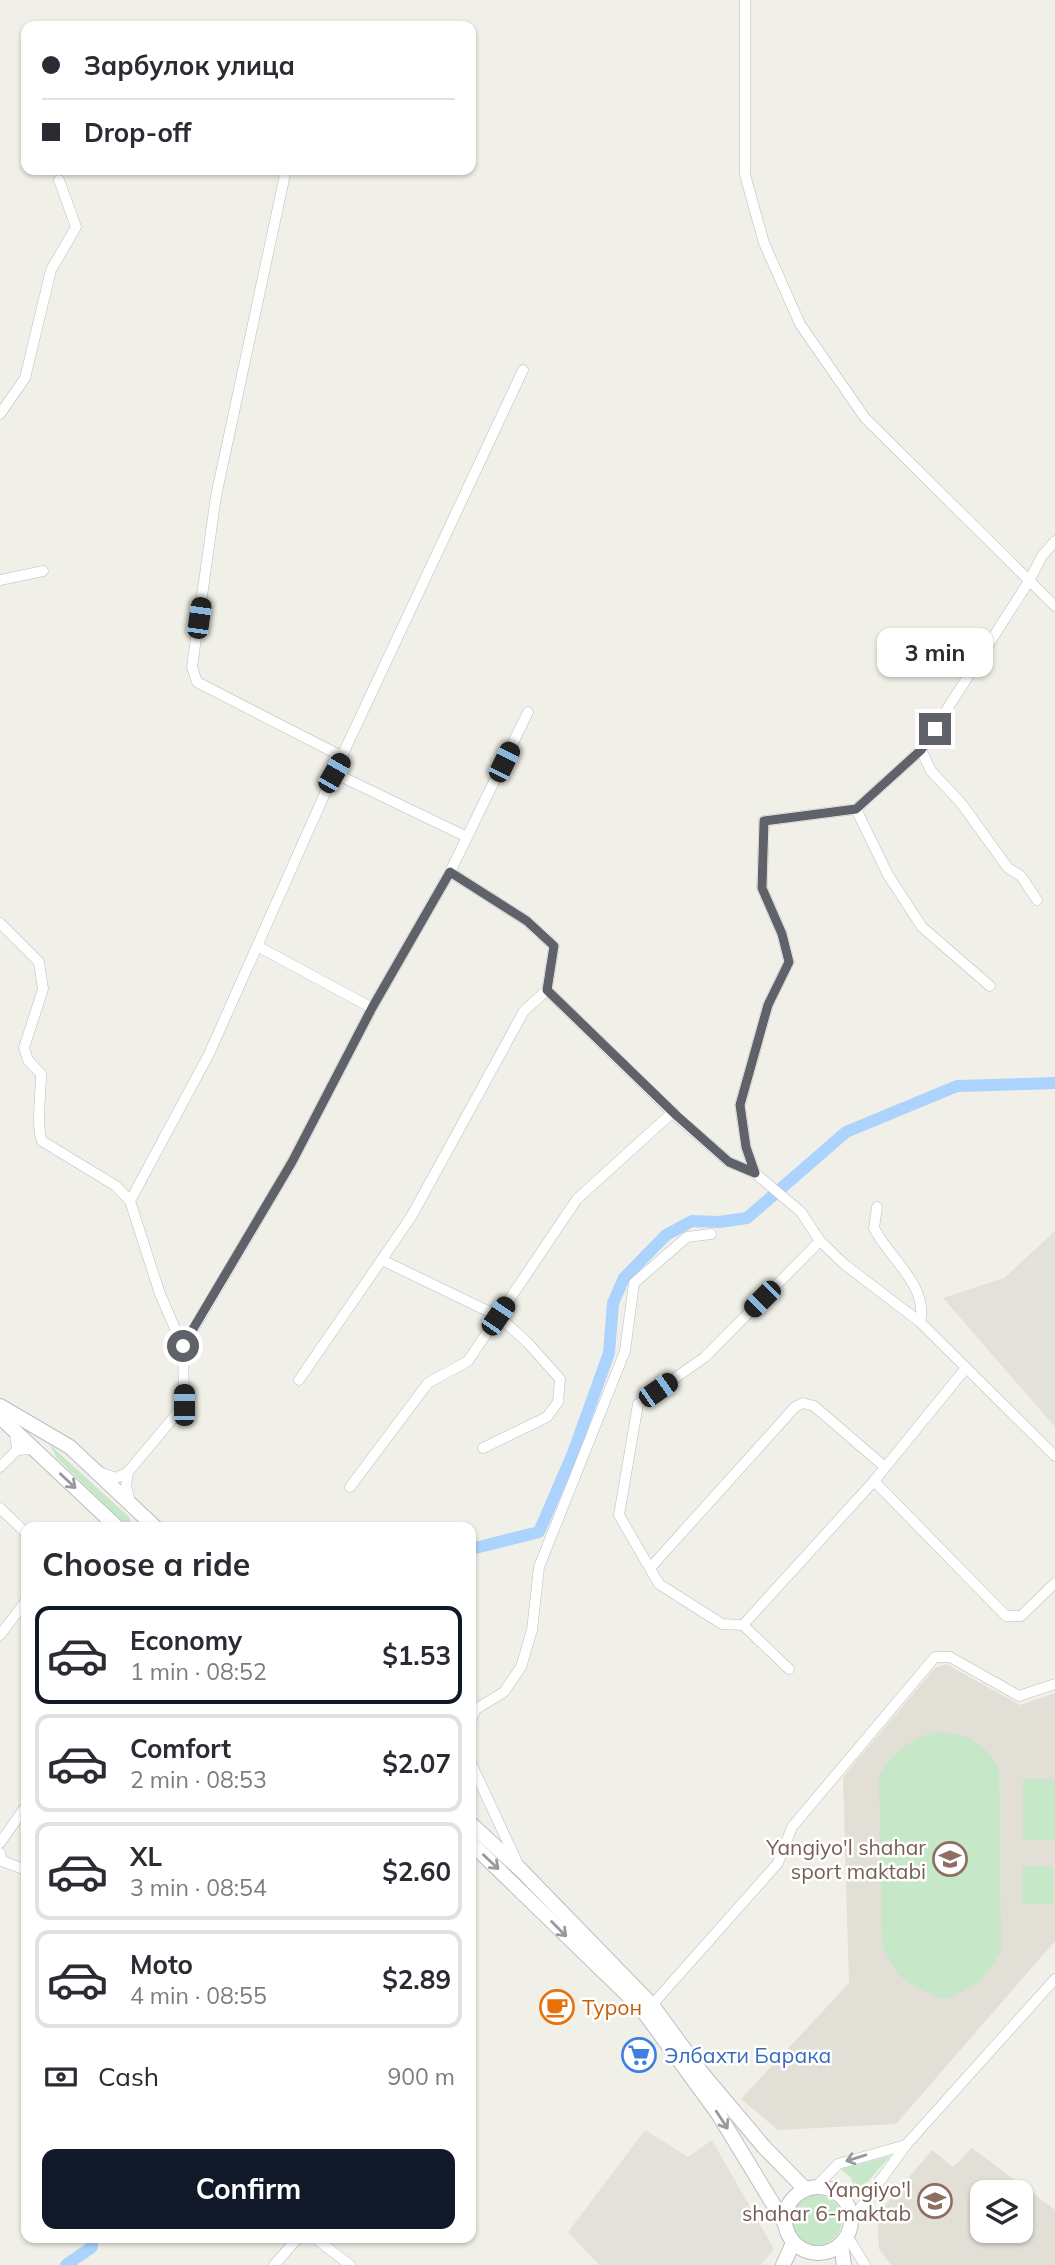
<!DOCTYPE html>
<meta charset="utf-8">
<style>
body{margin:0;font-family:Mulish,sans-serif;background:#f7f7f7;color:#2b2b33;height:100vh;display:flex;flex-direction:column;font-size:26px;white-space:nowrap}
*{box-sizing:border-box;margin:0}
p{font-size:23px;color:#7c7c81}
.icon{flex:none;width:38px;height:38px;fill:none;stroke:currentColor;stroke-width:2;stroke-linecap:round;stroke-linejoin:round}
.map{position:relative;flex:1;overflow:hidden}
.details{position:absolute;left:21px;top:1522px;width:455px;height:721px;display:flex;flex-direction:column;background:#fff;border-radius:14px;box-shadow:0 2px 5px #0004}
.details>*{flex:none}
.hud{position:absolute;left:21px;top:21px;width:455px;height:154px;border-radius:14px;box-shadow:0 2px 5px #0004;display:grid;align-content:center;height:154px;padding:0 21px;background:#fff}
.controls{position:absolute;left:970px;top:2180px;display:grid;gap:14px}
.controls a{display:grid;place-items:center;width:63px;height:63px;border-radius:14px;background:#fff;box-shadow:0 2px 5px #0004;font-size:35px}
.end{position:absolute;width:32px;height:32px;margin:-16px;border:9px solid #5f6268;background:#fff;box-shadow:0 0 0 4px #fff}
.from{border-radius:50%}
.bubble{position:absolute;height:49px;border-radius:14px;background:#fff;box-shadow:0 2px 5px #0004;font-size:23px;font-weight:700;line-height:49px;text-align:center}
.car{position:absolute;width:21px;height:42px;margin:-21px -10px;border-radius:9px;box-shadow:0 0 5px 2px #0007;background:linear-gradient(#222 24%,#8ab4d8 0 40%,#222 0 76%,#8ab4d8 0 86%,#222 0)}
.hud b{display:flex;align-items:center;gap:24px;height:66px;font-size:26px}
.hud b+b{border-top:2px solid #e1e1e2}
.hud i{width:18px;height:18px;background:#2b2b33}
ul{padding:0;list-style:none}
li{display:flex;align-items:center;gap:21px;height:98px;margin:0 14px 10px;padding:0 7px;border:4px solid #e1e1e2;border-radius:14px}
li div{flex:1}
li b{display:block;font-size:26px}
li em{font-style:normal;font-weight:700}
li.on{border-color:#111827}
li>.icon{width:63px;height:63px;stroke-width:1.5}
h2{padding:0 21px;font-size:32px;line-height:84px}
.pay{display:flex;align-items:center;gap:18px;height:77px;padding:0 21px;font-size:26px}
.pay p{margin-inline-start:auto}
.button{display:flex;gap:14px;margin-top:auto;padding:14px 21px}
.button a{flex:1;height:80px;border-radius:14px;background:#111827;color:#fff;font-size:28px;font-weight:700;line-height:80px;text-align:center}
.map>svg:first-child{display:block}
.industrial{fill:#e3e1dc}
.education{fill:#e1dfd6;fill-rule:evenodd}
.green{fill:#c6e7c8}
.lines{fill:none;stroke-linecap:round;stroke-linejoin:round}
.canal{stroke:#acd3fd;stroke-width:12}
.street-casing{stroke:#babcc1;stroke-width:11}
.secondary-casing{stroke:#bbbdc3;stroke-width:16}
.street{stroke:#fff;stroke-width:10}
.secondary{stroke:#fff;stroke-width:14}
.oneway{stroke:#97999d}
.route{stroke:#5f6268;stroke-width:9}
.labels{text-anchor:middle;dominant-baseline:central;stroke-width:5;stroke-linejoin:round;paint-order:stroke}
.education-label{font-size:21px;fill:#785e54;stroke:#fff;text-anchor:end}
.food-label{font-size:21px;fill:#c56008;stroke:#fff;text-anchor:start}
.shop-label{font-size:21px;fill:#366cbe;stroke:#fff;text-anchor:start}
</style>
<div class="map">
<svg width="1055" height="2265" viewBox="0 0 1055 2265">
<rect width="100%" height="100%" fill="#f1f0e8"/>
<g class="industrial">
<path d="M 1055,1231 L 1055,1427 L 943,1298 L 1004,1278 Z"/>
<path d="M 645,2130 L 688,2157 L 712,2140 L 774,2249 L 761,2265 L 599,2265 L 568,2232 Z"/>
</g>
<g class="education">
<path d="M 946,1664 L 1020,1705 L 1055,1693 L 1055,1941 L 896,2124 L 778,2130 L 741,2099 L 849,1983 L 843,1777 L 935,1668 Z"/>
<path d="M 972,2148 L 1055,2210 L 1055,2265 L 891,2265 L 879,2249 L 877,2215 L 932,2150 L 953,2167 ZM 982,2193 L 1020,2193 L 1020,2231 L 982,2231 Z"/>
</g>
<g class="green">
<path d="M 50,1445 L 129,1517 L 133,1527 L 125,1524 L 56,1457 Z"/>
<path d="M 935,1732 C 964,1732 985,1742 999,1769 L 1001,1952 L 980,1982 L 952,1997 L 941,1998 L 911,1985 L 898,1974 L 882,1946 L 879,1776 C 893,1752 908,1740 935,1732 Z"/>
<rect x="1023" y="1779" width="32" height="61"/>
<path d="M 1053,1866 L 1054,1903 L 1023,1904 L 1022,1867 Z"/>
<path d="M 890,2156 L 857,2194 L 851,2178 L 841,2169 Z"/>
<circle cx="817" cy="2220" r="25"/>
</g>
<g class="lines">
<g class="canal">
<path d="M 471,1549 L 539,1532 L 573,1453 L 609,1353 L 613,1303 L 624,1278 L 666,1235 L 692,1221 L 719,1222 L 747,1218 L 846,1132 L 957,1086 L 1055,1083"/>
<path d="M 66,2265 L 92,2247 L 92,2238"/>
</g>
<g class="street-casing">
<g id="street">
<path d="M 745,0 L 745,175 L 764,243 L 800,324 L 865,418 L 1055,606"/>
<path d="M 286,170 L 216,496 L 192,667 L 197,682 L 343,757"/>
<path d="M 0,414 L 25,378 L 51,270 L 76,227 L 59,180"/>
<path d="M 0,580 L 43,571"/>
<path d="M 921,750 L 931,771 L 961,803 L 1008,868 L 1021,876 L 1037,900"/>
<path d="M 334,773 L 467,837"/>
<path d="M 856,809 L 888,875 L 922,927 L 990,986"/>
<path d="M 0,923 L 39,962 L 43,989 L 24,1048 L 28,1060 L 41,1074 C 41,1092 36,1128 42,1141 L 116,1186 L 130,1201 L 160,1294 L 183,1347"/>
<path d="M 259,947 L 372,1008"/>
<path d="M 547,990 L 677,1117 L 729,1162 L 755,1173 L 801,1212 L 820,1241 L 844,1264 L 920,1322 L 1055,1456"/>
<path d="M 755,1173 L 746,1147 L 740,1105 L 768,1005 L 789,962 L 782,934 L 762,888 L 764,821 L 856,809 L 921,750 L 1029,581 L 1042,556 L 1055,541"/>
<path d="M 130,1201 L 209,1054 L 334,773 L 523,370"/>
<path d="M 877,1207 L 874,1228 C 888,1257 929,1286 920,1322"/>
<path d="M 382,1260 L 498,1316 L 527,1342 L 560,1379 L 558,1402 L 547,1417 L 483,1448"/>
<path d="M 299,1380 L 411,1217 L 524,1011 L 547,990 L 554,946 L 527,921 L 450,872"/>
<path d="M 15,1432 L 17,1450 L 33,1449"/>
<path d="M 0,1467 L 17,1450"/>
<path d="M 99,1472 L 116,1478 L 128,1472 L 126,1486 L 130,1502"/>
<path d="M 128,1472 L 184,1405 L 183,1347 L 292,1162 L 372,1008 L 450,872 L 528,712"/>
<path d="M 874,1481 L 1006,1616 L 1021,1616 L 1055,1583"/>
<path d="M 350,1487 L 428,1383 L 468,1361 L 577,1199 L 673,1112"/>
<path d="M 0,1508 L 26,1533"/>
<path d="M 651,1567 L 795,1407 L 803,1403 L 814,1406 L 885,1467"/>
<path d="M 743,1625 L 874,1481 L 966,1368"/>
<path d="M 0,1635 L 26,1601"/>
<path d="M 789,1669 L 743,1625 L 722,1624 L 659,1584 L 619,1515 L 638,1404 L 705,1357 L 820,1241"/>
<path d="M 471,1719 L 476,1709 L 504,1692 L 521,1667 L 532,1630 L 539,1567 L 625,1351 L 634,1283 L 687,1237 L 711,1234"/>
<path d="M 471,1763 L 518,1864"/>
<path d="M 0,1843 L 26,1806"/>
<path d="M 0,1853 L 2,1861 L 26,1870"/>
<path d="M 652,2005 L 778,1863 L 792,1827 L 935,1657 L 950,1657 L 1019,1696 L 1055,1684"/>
<path d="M 816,2187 L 838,2164 L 906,2145"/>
<path d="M 851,2221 L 906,2145 L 1055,1979"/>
<path d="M 847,2236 L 865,2265"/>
<path d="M 315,2238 L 350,2265"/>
<path d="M 274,2265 L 298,2238"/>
</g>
</g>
<g class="secondary-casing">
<g id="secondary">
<path d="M 0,1406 L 70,1447 L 156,1528"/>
<path d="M 0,1417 L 118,1528"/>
<path d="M 471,1824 L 521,1870 L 652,2005 L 701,2072 L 764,2147 L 805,2189"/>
<path d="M 471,1843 L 641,2008 L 719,2115 L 784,2222"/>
<circle cx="818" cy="2220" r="33"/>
<path d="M 841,2244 L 844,2265"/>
<path d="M 783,2265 L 793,2243"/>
</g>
</g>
<use href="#street" class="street"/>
<use href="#secondary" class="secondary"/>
</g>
<defs><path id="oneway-shaft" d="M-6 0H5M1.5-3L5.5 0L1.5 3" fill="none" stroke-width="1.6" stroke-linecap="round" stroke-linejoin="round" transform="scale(1.75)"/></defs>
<g class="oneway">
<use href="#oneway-shaft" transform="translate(68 1481) rotate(43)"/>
<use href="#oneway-shaft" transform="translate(491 1862) rotate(43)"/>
<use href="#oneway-shaft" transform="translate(559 1929) rotate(45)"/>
<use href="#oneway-shaft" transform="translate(722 2120) rotate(57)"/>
<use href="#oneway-shaft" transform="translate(856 2158) rotate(163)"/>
</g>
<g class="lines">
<path class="route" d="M 183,1346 L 292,1162 L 372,1008 L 450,872 L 527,921 L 554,946 L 547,990 L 677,1116 L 729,1162 L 755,1173 L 746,1147 L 740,1105 L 768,1005 L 789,962 L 782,934 L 762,888 L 764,821 L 856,809 L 921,750 L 935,729"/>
</g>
<defs>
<g id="school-ring" transform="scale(1.75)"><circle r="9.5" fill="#fff" stroke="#8d6e63" stroke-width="1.5"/><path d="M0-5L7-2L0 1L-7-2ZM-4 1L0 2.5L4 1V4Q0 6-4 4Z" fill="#8d6e63"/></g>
<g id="cafe-ring" transform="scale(1.75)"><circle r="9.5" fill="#fff" stroke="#e8710a" stroke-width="1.5"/><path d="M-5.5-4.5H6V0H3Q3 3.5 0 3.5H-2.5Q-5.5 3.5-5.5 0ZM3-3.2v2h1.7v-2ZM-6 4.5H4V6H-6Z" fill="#e8710a"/></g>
<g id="supermarket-ring" transform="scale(1.75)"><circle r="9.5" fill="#fff" stroke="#3f7fe0" stroke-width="1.5"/><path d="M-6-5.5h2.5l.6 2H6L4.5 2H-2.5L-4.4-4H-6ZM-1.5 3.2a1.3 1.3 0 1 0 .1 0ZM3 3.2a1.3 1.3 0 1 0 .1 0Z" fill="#3f7fe0"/></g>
</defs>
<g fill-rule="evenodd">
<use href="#school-ring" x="950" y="1859"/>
<use href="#cafe-ring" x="557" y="2007"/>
<use href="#supermarket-ring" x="639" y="2055"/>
<use href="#school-ring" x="935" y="2201"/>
</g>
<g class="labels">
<g class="education-label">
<text x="926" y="1847">Yangiyo'l shahar<tspan x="926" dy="24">sport maktabi</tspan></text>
<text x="911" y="2189">Yangiyo'l<tspan x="911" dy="24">shahar 6-maktab</tspan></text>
</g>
<g class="food-label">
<text x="582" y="2007">Турон</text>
</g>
<g class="shop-label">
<text x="664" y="2055">Элбахти Барака</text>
</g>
</g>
</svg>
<div class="controls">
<a><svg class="icon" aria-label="layers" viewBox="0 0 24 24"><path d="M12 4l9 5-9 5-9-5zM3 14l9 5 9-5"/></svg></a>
</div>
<i class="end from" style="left:183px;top:1346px"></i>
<i class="end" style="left:935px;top:729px"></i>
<div class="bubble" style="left:877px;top:628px;width:116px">3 min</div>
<i class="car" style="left:199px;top:618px;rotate:8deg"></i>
<i class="car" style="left:504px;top:762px;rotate:26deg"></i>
<i class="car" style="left:334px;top:773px;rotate:30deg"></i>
<i class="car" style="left:762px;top:1299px;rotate:225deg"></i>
<i class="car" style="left:498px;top:1316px;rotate:34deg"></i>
<i class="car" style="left:658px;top:1390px;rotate:55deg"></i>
<i class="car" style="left:184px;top:1405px;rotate:0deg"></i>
<div class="hud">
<b><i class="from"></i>Зарбулок улица</b>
<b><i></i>Drop-off</b>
</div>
<section class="details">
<h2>Choose a ride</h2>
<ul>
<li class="on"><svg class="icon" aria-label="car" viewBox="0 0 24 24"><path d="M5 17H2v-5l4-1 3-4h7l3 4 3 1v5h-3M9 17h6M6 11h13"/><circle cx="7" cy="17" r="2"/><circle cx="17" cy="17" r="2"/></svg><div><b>Economy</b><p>1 min · 08:52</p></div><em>$1.53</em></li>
<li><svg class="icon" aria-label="car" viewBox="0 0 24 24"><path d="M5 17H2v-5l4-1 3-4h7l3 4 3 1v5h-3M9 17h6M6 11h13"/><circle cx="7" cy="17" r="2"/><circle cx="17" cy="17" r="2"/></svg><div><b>Comfort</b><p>2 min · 08:53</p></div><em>$2.07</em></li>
<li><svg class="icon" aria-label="car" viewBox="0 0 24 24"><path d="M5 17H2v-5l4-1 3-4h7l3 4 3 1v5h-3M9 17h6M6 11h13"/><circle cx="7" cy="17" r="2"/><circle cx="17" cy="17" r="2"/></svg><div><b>XL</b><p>3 min · 08:54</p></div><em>$2.60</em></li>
<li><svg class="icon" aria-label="car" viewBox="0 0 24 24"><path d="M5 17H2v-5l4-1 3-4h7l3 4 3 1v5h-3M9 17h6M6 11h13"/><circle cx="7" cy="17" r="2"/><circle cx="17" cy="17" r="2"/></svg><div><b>Moto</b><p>4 min · 08:55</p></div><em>$2.89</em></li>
</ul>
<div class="pay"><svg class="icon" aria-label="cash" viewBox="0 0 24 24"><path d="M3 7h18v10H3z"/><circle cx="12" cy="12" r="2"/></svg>Cash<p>900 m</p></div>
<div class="button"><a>Confirm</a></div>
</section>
</div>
